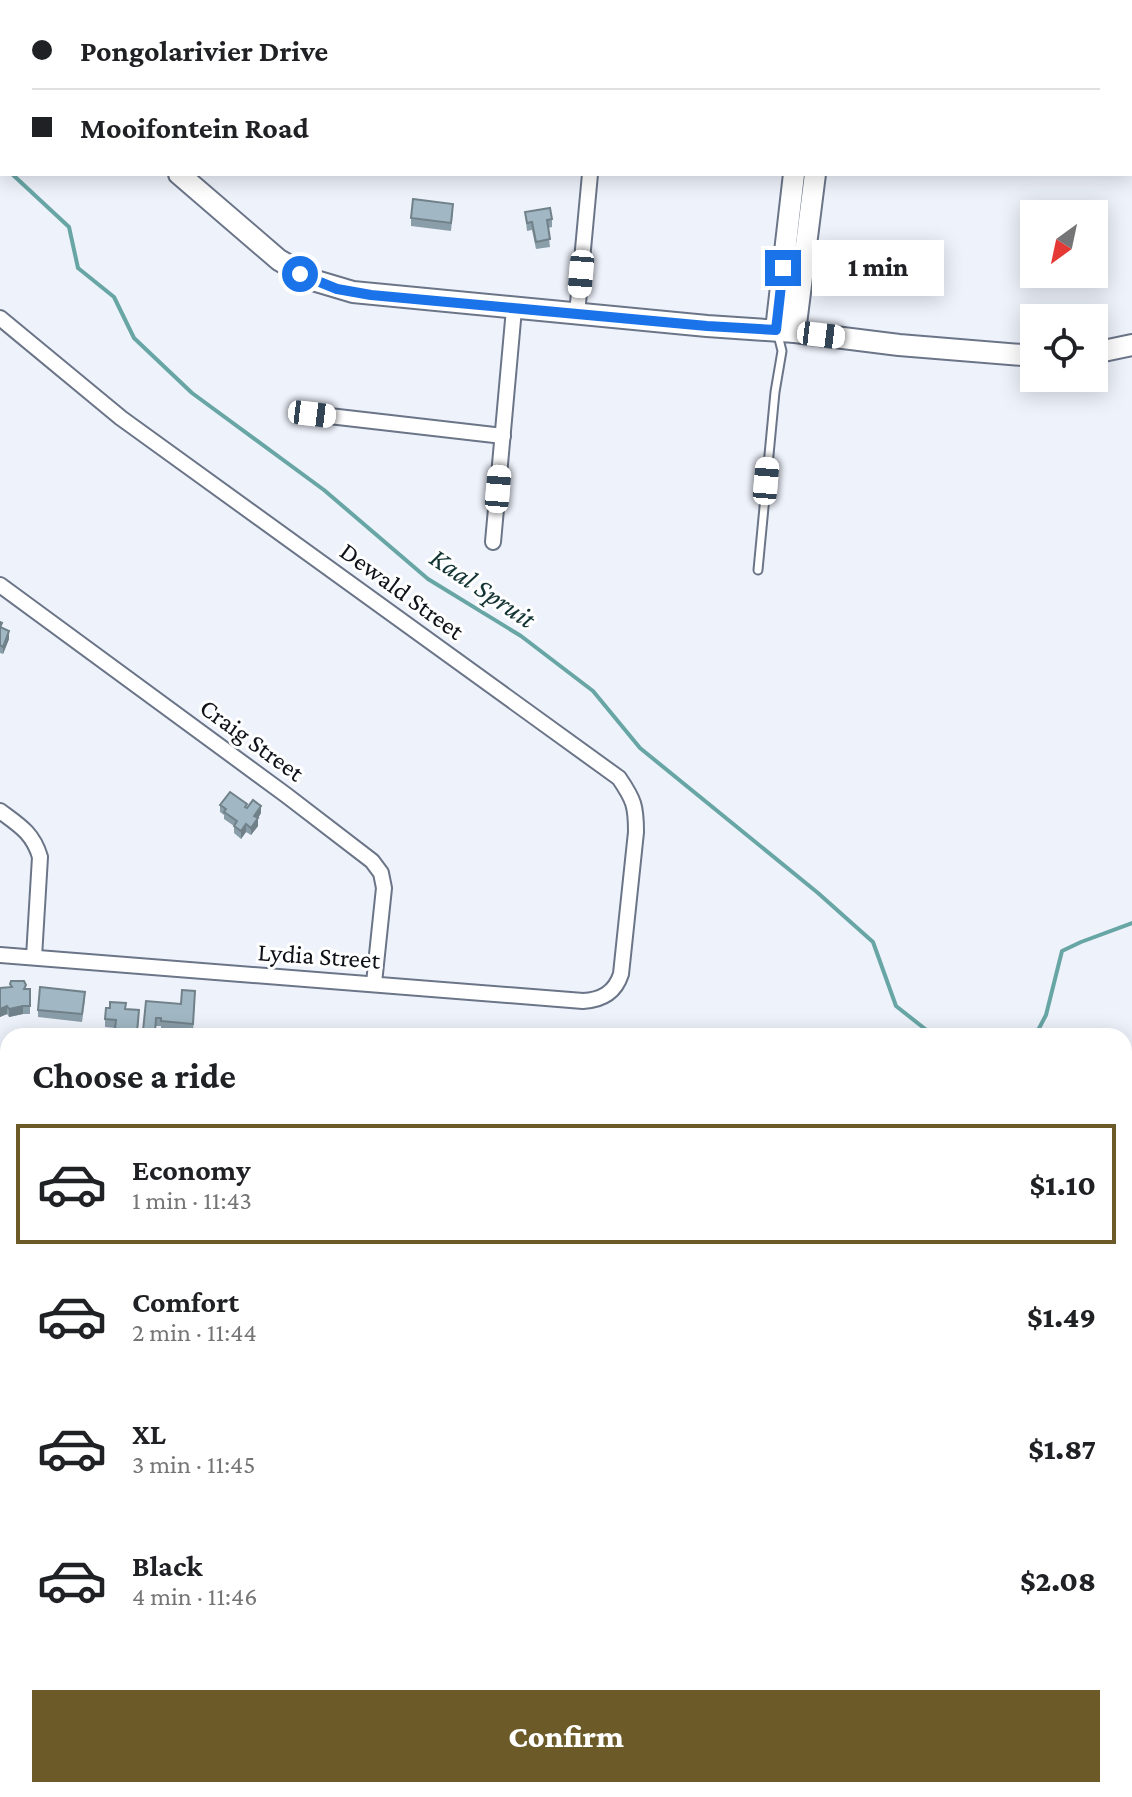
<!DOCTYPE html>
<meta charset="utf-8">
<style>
body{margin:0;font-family:"Crimson Pro",serif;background:#f2f2f2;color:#202124;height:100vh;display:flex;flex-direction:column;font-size:30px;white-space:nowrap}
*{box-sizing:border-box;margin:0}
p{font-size:26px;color:#757577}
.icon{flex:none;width:44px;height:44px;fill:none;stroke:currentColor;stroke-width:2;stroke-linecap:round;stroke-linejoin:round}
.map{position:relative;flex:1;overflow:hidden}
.sheet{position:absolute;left:0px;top:1028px;width:1132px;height:770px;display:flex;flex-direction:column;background:#fff;border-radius:24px 24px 0 0;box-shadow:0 4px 20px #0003}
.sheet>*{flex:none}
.guide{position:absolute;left:0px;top:0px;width:1132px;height:176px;box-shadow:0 4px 20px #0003;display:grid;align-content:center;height:176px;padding:0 32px;background:#fff}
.needle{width:52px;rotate:213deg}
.fabs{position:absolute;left:1020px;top:200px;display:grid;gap:16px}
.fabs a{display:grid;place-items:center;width:88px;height:88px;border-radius:0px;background:#fff;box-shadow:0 4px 20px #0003;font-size:40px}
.end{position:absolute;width:36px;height:36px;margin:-18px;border:10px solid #1a73e8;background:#fff;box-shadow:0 0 0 4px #fff}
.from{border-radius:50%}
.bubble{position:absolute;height:56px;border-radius:0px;background:#fff;box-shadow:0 4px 20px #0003;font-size:26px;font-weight:800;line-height:56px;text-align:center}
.car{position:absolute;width:24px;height:48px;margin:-24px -12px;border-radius:10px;box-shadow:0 0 6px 2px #0007;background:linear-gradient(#fff 24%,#345 0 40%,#fff 0 76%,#345 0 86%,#fff 0)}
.guide b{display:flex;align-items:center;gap:28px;height:76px;font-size:30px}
.guide b+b{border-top:2px solid #e0e0e0}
.guide i{width:20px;height:20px;background:#202124}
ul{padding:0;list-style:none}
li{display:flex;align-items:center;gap:24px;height:120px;margin:0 16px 12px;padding:0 16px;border:4px solid transparent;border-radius:0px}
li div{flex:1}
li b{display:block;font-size:30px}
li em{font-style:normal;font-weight:800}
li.current{border-color:#6c5b29}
li>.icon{width:72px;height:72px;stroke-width:1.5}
h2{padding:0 32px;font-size:36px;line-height:96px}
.cta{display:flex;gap:16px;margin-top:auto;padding:16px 32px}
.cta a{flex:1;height:92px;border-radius:0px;background:#6c5b29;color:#fff;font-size:32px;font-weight:800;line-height:92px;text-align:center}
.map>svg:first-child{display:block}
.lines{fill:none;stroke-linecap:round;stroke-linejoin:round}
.stream{stroke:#68a6a5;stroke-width:4}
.lane-casing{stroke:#6b7588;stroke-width:11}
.street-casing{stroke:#6b7588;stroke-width:18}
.secondary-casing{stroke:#6b7588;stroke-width:24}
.lane{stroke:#fff;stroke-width:7}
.street{stroke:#fff;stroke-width:14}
.secondary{stroke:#fff;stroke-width:20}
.wall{fill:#8a9ea9}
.shaded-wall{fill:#718189}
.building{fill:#a1b8c4;stroke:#718189;stroke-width:2}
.route{stroke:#1a73e8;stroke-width:10}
.labels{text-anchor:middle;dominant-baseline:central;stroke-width:6;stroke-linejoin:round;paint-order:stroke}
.street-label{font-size:26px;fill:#0e1118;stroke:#fff}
.water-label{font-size:28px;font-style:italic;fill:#143434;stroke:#fff}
</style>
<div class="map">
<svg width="1132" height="1797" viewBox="0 0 1132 1797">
<rect width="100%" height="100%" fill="#eef2fb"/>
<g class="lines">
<g class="stream">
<path d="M 0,163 L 2,165"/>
<path d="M 12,174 L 69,227 L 78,268 L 114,297 L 134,338 L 192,393 L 324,490 L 428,579 L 521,636 L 593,691 L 640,748 L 818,893 L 873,942 L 896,1006 L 934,1036"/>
<path d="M 1035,1036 L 1046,1015 L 1062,951 L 1081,942 L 1132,923"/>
<path d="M 1071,1797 L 1075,1790"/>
</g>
<g class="lane-casing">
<path id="lane" d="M 758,570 L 775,392 L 782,351 L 778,335"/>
</g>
<g class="street-casing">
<g id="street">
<path d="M 304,0 L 306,2"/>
<path d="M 608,2 L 609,0"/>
<path d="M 1130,122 L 1132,122"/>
<path d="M 577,314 L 590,174"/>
<path d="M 0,318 L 121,418 L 619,778 C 634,800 636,806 636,832 L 621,974 C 615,993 601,1000 583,1001 L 0,955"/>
<path d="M 312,414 L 503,436"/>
<path d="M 493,542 L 514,309"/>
<path d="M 0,585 L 286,795 L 372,861 L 381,873 L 384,888 L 374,983"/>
<path d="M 0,811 C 19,825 33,833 40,857 L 34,957"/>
<path d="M 0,1301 L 8,1302"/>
<path d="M 0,1696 L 8,1695"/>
<path d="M 622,1790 L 623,1797"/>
<path d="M 830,1790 L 830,1797"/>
<path d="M 84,1797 L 337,1790"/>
</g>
</g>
<g class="secondary-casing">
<g id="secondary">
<path d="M 810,2 L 810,0"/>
<path d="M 834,2 L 834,0"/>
<path d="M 0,19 L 2,21"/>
<path d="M 179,174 L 279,260 L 316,281 L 353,292 L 707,326 L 795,332 L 899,345 L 1034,356"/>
<path d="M 776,330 L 794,174"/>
<path d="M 795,332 L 815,174"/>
<path d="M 1094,353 L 1132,345"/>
</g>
</g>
<use href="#lane" class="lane"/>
<use href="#street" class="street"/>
<use href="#secondary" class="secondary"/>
</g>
<g class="wall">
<path d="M 453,212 L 451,231 L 411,226 L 411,218 Z"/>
<path d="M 525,212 L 552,219 L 552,227 L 548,228 L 550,247 L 536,249 L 532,230 L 527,231 Z"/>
<path d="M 0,622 L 2,628 L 9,639 L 3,654 L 0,653 Z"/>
<path d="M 220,805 L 247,808 L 261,813 L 258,818 L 258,826 L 251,835 L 246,832 L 241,839 L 234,833 L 234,826 L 224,819 L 224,815 L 220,812 Z"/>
<path d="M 10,984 L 26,989 L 30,989 L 30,1014 L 23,1014 L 9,1017 L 7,1014 L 0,1017 L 0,988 L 10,987 Z"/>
<path d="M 195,999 L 193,1032 L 161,1029 L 161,1026 L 156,1026 L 155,1036 L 143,1036 L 146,1001 L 181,1004 Z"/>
<path d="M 85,1000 L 82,1022 L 38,1017 L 38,1010 Z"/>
<path d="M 126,1009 L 139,1018 L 137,1036 L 115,1036 L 115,1028 L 105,1027 L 105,1019 Z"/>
</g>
<g class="shaded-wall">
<path d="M 9,631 L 9,639 L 3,654 L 3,647 Z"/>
<path d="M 261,806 L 261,813 L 258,818 L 258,826 L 251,835 L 251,828 L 254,816 Z"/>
<path d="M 246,824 L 246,832 L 241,839 L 241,831 Z"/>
<path d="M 7,1006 L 7,1014 L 0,1017 L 0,1009 Z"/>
<path d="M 23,1006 L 23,1014 L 9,1017 L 9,1009 Z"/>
</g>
<g class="building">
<path d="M 413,199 L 453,204 L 451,223 L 411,218 Z"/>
<path d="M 550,208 L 552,219 L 547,220 L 550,239 L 536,242 L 532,222 L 527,223 L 525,212 Z"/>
<path d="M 0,622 L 2,623 L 0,627 L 9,631 L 3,647 L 0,645 Z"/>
<path d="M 230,792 L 247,804 L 245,807 L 247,808 L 253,800 L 261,806 L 254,816 L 258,818 L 251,828 L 246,824 L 241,831 L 234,826 L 237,821 L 224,812 L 226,809 L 220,805 Z"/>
<path d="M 11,981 L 24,981 L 26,985 L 24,989 L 30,989 L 30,1006 L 23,1006 L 9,1009 L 7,1006 L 0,1009 L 0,988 L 12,987 L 10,984 Z"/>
<path d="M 40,987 L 85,992 L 82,1014 L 38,1010 Z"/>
<path d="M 182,990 L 195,991 L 193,1024 L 161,1021 L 161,1018 L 156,1018 L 155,1032 L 143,1031 L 146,1001 L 181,1004 Z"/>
<path d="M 110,1002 L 126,1003 L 125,1009 L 139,1010 L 137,1032 L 115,1029 L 116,1020 L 105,1019 L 106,1008 L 110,1008 Z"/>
</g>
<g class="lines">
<path class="route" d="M 300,274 L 337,289 L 371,295 L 707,326 L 776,330 L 783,268"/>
</g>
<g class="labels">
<g class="street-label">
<text transform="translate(402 591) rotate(36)">Dewald Street</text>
<text transform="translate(252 740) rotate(36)">Craig Street</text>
<text transform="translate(319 956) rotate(4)">Lydia Street</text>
</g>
<g class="water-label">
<text transform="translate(483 588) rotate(34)">Kaal Spruit</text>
</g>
</g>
</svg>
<div class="fabs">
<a><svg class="needle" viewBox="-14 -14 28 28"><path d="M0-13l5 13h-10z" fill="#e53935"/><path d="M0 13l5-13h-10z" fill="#757577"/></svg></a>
<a><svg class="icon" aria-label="locate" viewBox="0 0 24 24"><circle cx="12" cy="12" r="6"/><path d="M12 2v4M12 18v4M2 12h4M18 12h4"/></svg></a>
</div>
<i class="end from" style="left:300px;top:274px"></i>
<i class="end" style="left:783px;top:268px"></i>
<div class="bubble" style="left:812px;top:240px;width:132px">1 min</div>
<i class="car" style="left:581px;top:274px;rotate:185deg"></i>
<i class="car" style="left:821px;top:335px;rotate:97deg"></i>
<i class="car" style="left:312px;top:414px;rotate:97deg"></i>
<i class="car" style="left:766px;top:481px;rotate:5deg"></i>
<i class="car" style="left:498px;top:489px;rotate:5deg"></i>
<div class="guide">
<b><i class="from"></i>Pongolarivier Drive</b>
<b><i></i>Mooifontein Road</b>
</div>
<section class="sheet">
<h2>Choose a ride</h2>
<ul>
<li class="current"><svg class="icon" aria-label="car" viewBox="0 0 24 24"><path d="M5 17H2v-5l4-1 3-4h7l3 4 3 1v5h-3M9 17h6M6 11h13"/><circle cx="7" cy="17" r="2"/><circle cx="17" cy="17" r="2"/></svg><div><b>Economy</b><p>1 min · 11:43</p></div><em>$1.10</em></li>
<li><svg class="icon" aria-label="car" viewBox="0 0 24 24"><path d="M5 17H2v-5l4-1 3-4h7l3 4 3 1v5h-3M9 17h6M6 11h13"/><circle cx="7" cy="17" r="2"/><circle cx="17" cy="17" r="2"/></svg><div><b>Comfort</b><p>2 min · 11:44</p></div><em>$1.49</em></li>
<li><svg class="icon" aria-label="car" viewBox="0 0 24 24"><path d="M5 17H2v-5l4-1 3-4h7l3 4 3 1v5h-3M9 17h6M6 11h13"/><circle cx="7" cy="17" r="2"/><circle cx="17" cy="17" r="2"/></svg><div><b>XL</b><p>3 min · 11:45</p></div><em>$1.87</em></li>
<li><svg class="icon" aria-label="car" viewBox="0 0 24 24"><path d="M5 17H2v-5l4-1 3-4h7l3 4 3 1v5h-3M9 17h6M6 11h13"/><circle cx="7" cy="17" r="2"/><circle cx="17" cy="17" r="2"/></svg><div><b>Black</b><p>4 min · 11:46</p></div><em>$2.08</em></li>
</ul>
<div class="cta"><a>Confirm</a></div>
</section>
</div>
